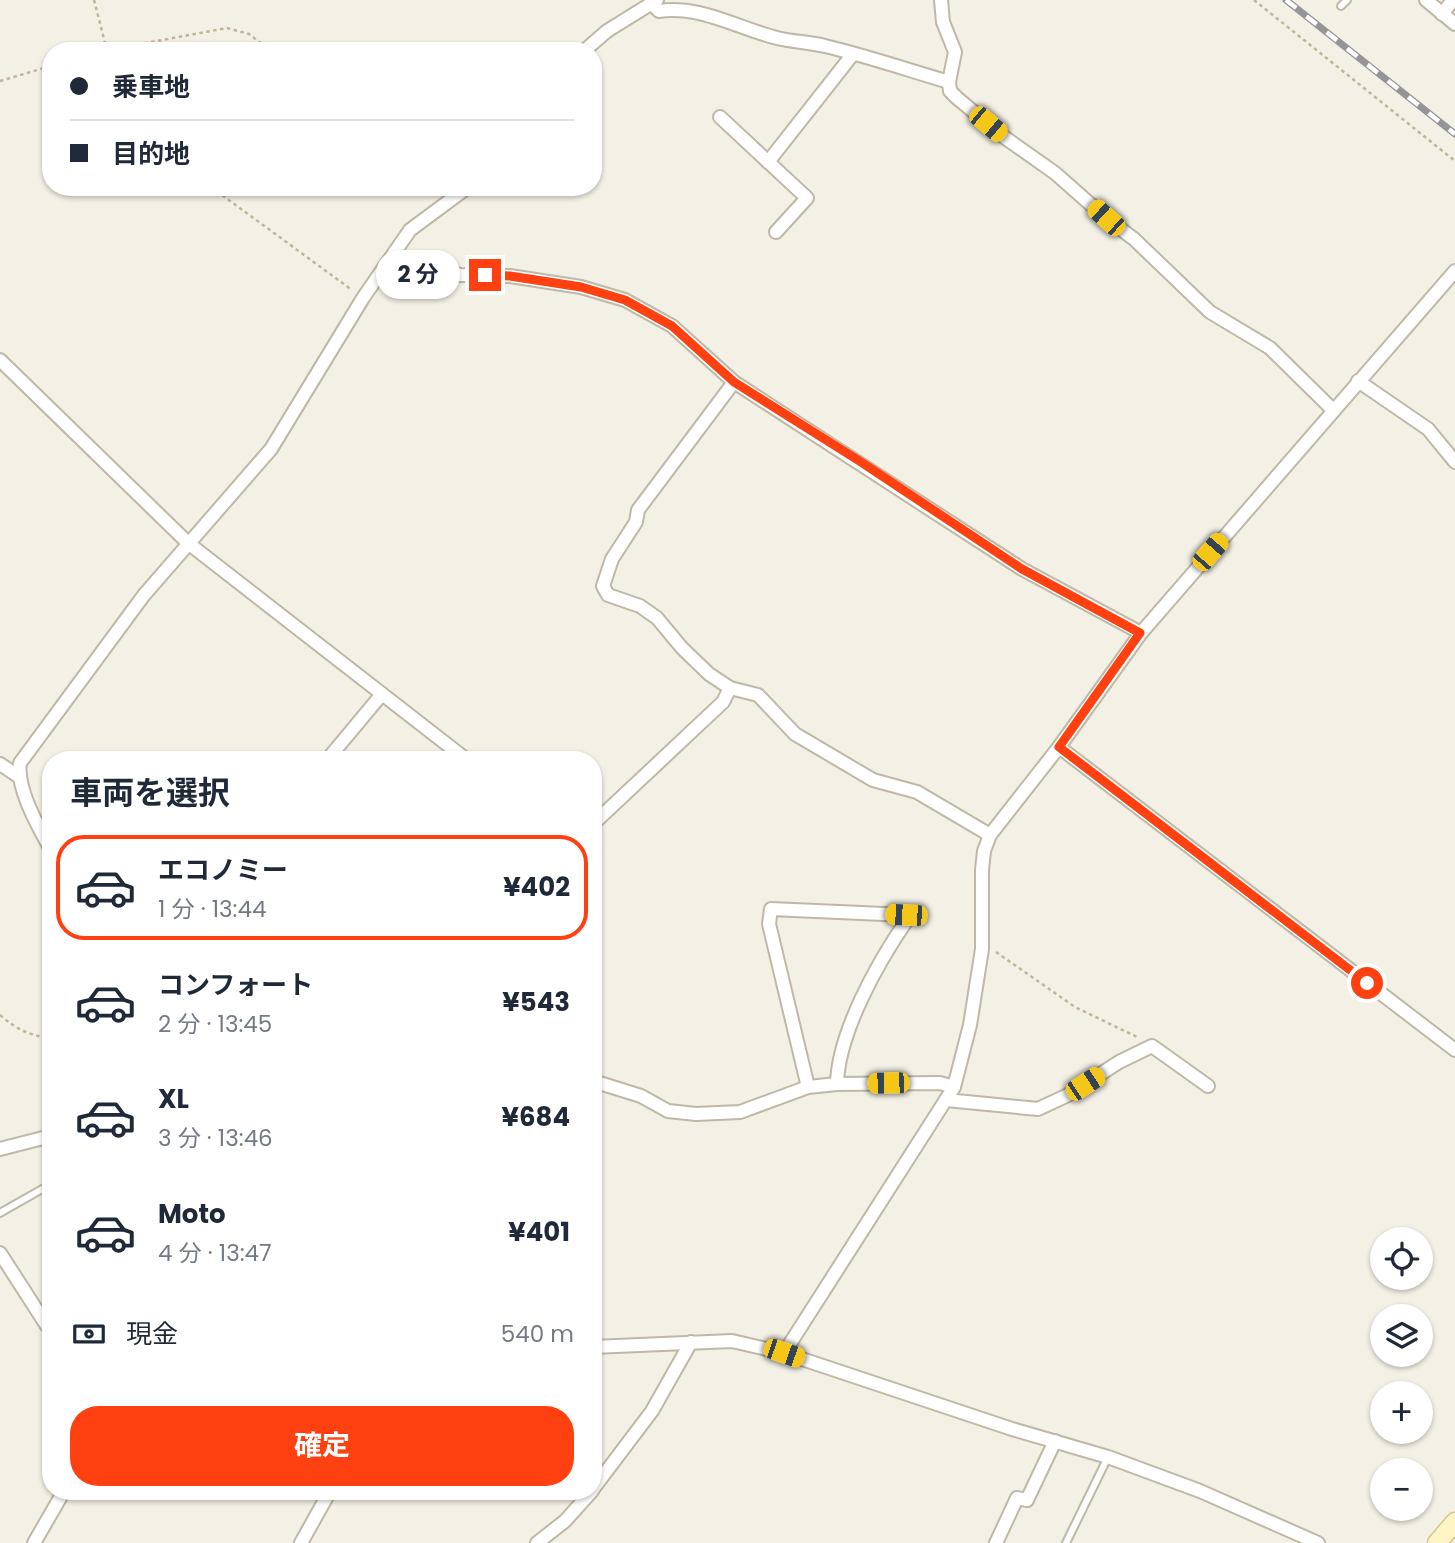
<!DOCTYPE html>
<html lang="ja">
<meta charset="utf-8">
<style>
body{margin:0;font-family:Poppins,"Noto Sans JP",sans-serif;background:#f2f2f3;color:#1f2937;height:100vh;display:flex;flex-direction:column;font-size:26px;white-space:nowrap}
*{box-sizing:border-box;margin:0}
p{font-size:23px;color:#747a83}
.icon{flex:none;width:38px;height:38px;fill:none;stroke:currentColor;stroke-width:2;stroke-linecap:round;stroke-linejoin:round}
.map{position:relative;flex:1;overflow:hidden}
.sheet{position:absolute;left:42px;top:751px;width:560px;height:749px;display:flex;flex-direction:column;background:#fff;border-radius:28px;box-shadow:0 2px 5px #0004}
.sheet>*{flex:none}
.top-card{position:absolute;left:42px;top:42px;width:560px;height:154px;border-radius:28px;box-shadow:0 2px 5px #0004;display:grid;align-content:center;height:154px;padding:0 28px;background:#fff}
.fabs{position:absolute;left:1370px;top:1227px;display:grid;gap:14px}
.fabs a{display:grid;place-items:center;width:63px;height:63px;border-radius:50%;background:#fff;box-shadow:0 2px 5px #0004;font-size:35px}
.end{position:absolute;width:32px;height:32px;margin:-16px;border:9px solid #ff4010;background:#fff;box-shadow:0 0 0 4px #fff}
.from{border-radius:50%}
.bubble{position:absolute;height:49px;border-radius:24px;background:#fff;box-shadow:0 2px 5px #0004;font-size:23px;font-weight:700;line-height:49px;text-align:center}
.car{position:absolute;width:21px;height:42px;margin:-21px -10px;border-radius:9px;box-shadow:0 0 5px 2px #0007;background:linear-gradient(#f5c518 24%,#345 0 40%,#f5c518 0 76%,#345 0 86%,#f5c518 0)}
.top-card b{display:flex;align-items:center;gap:24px;height:66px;font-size:26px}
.top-card b+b{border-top:2px solid #e0e1e3}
.top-card i{width:18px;height:18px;background:#1f2937}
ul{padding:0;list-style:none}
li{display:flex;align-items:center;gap:21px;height:105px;margin:0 14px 10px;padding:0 14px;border:4px solid transparent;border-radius:28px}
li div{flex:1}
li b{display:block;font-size:26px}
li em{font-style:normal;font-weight:700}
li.current{border-color:#ff4010}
li>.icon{width:63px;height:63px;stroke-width:1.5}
h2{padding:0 28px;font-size:32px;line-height:84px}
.pay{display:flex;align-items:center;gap:18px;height:77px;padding:0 28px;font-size:26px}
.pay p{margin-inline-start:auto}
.button{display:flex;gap:14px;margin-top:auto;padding:14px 28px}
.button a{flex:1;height:80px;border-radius:28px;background:#ff4010;color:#fff;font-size:28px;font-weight:700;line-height:80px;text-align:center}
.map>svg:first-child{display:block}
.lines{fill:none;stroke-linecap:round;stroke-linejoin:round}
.lane-casing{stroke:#bfb8a7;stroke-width:10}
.street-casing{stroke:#bfb8a7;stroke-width:16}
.secondary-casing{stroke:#d5c793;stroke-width:21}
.path{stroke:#c1b598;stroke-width:2.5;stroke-dasharray:3.5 3.5;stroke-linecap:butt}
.lane{stroke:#fff;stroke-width:6}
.street{stroke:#fff;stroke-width:12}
.secondary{stroke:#fff4c3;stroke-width:18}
.rail-casing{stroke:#959595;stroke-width:7}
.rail{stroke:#fff;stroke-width:4.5;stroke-dasharray:13;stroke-linecap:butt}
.route{stroke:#ff4010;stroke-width:9}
</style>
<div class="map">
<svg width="1455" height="1543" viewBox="0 0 1455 1543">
<rect width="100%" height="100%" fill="#f3f0e5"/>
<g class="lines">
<g class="lane-casing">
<g id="lane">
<path d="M 1341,6 L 1347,0"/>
<path d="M 0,1213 L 51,1184"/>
<path d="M 1066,1543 L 1108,1457"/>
</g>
</g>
<g class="street-casing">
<g id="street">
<path d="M 941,0 L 943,22 L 955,52 L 949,82 L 950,91 L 957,98 L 1004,137 L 1055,173 L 1106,218 L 1134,239 L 1210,312 L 1270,348 L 1333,410"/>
<path d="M 1426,0 L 1455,24"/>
<path d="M 652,4 L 659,11 C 701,5 737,28 777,38 C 793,42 809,42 825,46 C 867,56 908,70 949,82"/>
<path d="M 1442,14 L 1453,0"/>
<path d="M 584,51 L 607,31 L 657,0"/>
<path d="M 720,117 L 807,198 L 776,232"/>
<path d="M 768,162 L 853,54"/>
<path d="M 393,256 L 460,275 L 510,276 L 581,287 L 625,300 L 672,326 L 734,382 L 1022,569 L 1141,633"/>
<path d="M 0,360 L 188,543 L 467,760"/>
<path d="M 1358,381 L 1428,429 L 1455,462"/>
<path d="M 730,688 L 709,674 L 682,648 L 657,618 L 640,606 L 608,595 L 603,586 L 612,559 L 636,522 L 638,510 L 734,382"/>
<path d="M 1059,747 L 1455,1050"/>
<path d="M 327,760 L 382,694"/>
<path d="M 0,764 L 18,776"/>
<path d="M 593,824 L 723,702 L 730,688 L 758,695 L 795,734 L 873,780 L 917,792 L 990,835"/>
<path d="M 51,850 C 38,826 16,788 20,763 L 144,595 L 271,449 L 363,298 L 410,230 L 468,187"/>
<path d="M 593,1081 L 641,1096 L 668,1111 L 696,1114 L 740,1112 L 808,1087 L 837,1084 L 940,1083 L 954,1087"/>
<path d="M 808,1087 L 769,924 L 771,909 L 906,915 L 907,920 C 878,962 838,1033 837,1084"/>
<path d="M 946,1100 L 1038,1109 L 1068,1095 L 1119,1062 L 1152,1046 L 1208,1086"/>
<path d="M 0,1149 L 51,1136"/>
<path d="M 0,1253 L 47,1326 L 51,1324"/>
<path d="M 593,1347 L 732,1341 L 784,1353 L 1012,1429 L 1108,1457 L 1200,1491 L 1318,1543"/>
<path d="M 784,1353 L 954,1087 L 970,1025 L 982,949 L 982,870 L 984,851 L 990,835 L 1059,747 L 1141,633 L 1455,271"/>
<path d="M 593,1489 L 652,1411 L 691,1342"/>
<path d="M 34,1543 L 64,1491"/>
<path d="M 301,1543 L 330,1491"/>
<path d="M 537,1543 L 565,1521 L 592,1491"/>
<path d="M 996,1543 L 1017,1498 L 1027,1500 L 1055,1441"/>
</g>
</g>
<g class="secondary-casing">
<path id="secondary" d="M 1437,1543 L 1455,1522"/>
</g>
<g class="path">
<path d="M 94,0 L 107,51"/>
<path d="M 1254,0 L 1455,161"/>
<path d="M 103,51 L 227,28 L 249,34 L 271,51"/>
<path d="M 0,81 L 51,66"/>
<path d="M 211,187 L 352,290"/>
<path d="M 996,952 L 1075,1007 L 1137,1037"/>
<path d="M 0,1015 C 16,1029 30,1036 51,1038"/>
</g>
<use href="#lane" class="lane"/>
<use href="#street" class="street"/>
<use href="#secondary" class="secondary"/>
<g class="rail-casing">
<path id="rail" d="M 1286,0 L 1455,134"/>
</g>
<use href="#rail" class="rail"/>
</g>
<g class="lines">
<path class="route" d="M 485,275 L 510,276 L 581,287 L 625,300 L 672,326 L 734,382 L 861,462 L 1022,569 L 1140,633 L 1059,747 L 1367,983"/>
</g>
</svg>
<div class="fabs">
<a><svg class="icon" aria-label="locate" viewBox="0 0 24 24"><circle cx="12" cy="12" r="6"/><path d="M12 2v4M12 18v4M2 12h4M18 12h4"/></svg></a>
<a><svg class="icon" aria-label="layers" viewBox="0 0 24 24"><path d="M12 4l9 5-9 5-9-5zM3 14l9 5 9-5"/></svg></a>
<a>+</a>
<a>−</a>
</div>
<i class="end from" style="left:1367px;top:983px"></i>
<i class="end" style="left:485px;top:275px"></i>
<div class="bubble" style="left:376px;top:250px;width:84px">2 分</div>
<i class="car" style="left:988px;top:124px;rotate:130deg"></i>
<i class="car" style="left:1106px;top:218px;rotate:312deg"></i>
<i class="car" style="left:1210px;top:552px;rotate:41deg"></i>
<i class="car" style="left:906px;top:915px;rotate:272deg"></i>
<i class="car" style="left:888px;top:1083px;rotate:269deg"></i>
<i class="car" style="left:1085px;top:1084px;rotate:57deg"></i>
<i class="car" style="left:784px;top:1353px;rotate:109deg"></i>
<div class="top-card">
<b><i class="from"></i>乗車地</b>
<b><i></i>目的地</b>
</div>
<section class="sheet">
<h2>車両を選択</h2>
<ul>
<li class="current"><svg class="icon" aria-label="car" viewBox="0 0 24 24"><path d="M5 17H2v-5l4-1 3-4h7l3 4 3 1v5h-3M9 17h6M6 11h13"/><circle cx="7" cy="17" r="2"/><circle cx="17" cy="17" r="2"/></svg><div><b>エコノミー</b><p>1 分 · 13:44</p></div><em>¥402</em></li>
<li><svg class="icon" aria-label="car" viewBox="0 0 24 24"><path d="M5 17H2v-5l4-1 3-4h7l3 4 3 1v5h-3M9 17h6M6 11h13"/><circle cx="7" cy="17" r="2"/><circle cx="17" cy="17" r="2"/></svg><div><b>コンフォート</b><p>2 分 · 13:45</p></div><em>¥543</em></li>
<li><svg class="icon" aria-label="car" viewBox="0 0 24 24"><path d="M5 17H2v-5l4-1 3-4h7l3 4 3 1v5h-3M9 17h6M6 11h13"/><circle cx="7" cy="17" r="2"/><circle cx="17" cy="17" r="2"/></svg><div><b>XL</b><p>3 分 · 13:46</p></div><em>¥684</em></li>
<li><svg class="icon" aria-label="car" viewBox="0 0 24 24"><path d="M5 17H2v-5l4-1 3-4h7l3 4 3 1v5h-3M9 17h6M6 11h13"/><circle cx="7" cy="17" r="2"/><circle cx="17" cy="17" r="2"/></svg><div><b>Moto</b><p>4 分 · 13:47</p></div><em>¥401</em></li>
</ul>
<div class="pay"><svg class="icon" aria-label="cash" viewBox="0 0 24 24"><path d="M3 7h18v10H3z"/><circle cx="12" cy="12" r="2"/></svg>現金<p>540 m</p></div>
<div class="button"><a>確定</a></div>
</section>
</div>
